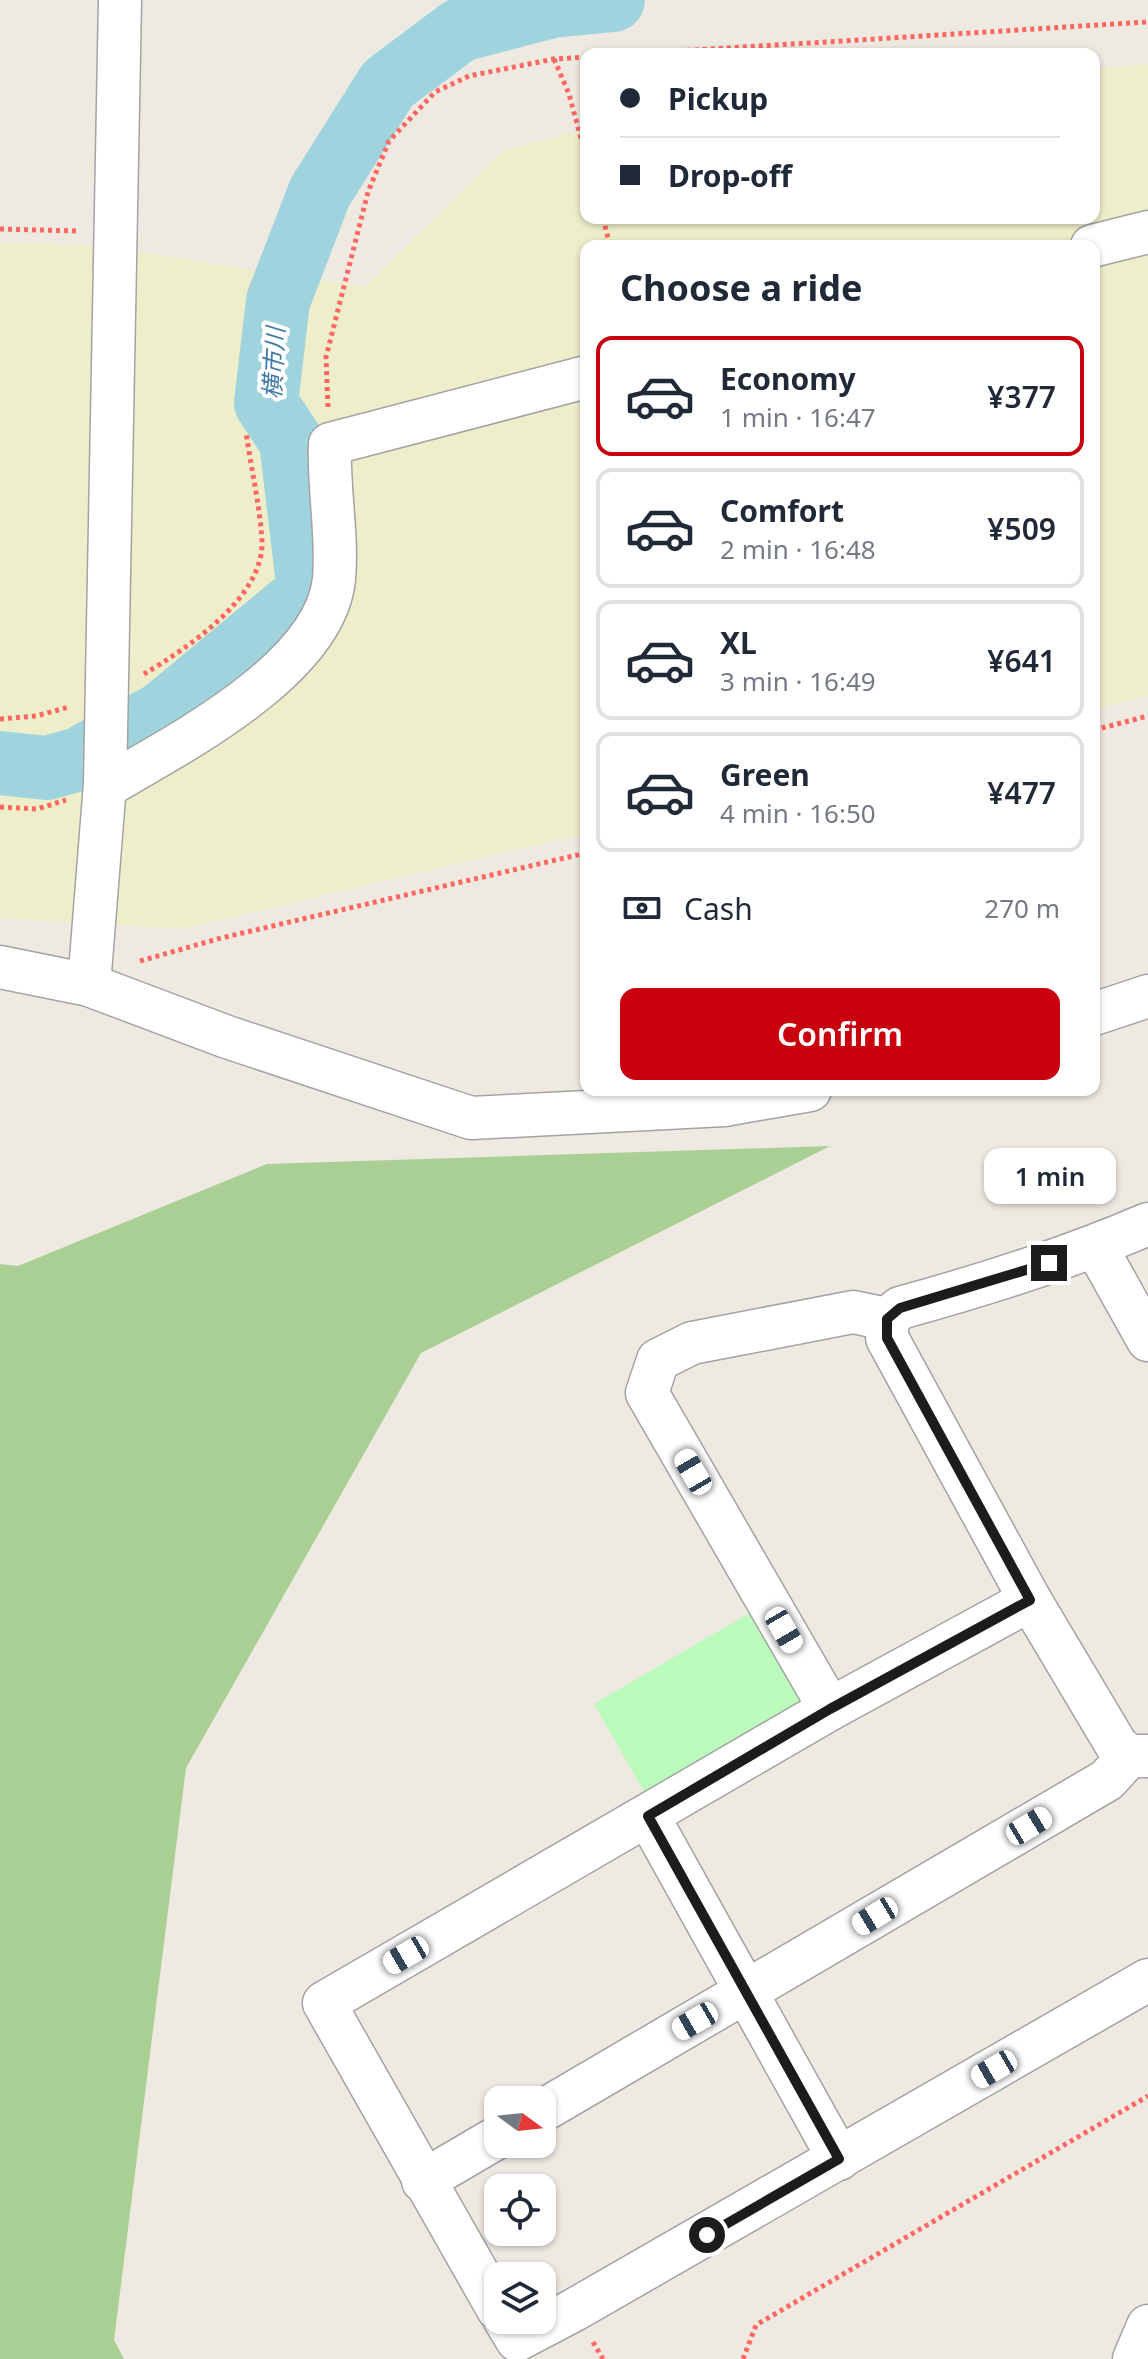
<!DOCTYPE html>
<meta charset="utf-8">
<style>
body{margin:0;font-family:"Noto Sans","Noto Sans JP",sans-serif;background:#f2f2f3;color:#1f2937;height:100vh;display:flex;flex-direction:column;font-size:30px;white-space:nowrap}
*{box-sizing:border-box;margin:0}
p{font-size:26px;color:#747a83}
.icon{flex:none;width:44px;height:44px;fill:none;stroke:currentColor;stroke-width:2;stroke-linecap:round;stroke-linejoin:round}
.map{position:relative;flex:1;overflow:hidden}
.drawer{position:absolute;left:580px;top:240px;width:520px;height:856px;display:flex;flex-direction:column;background:#fff;border-radius:16px;box-shadow:0 2px 6px #0004}
.drawer>*{flex:none}
.hud{position:absolute;left:580px;top:48px;width:520px;height:176px;border-radius:16px;box-shadow:0 2px 6px #0004;display:grid;align-content:center;height:176px;padding:0 40px;background:#fff}
.needle{width:52px;rotate:105deg}
.tools{position:absolute;left:484px;top:2086px;display:grid;gap:16px}
.tools a{display:grid;place-items:center;width:72px;height:72px;border-radius:16px;background:#fff;box-shadow:0 2px 6px #0004;font-size:40px}
.end{position:absolute;width:36px;height:36px;margin:-18px;border:10px solid #1c1c1c;background:#fff;box-shadow:0 0 0 4px #fff}
.from{border-radius:50%}
.bubble{position:absolute;height:56px;border-radius:16px;background:#fff;box-shadow:0 2px 6px #0004;font-size:26px;font-weight:600;line-height:56px;text-align:center}
.car{position:absolute;width:24px;height:48px;margin:-24px -12px;border-radius:10px;box-shadow:0 0 6px 2px #0007;background:linear-gradient(#fff 24%,#345 0 40%,#fff 0 76%,#345 0 86%,#fff 0)}
.hud b{display:flex;align-items:center;gap:28px;height:76px;font-size:30px}
.hud b+b{border-top:2px solid #e0e1e3}
.hud i{width:20px;height:20px;background:#1f2937}
ul{padding:0;list-style:none}
li{display:flex;align-items:center;gap:24px;height:120px;margin:0 16px 12px;padding:0 24px;border:4px solid #e0e1e3;border-radius:16px}
li div{flex:1}
li b{display:block;font-size:30px}
li em{font-style:normal;font-weight:600}
li.on{border-color:#c9000d}
li>.icon{width:72px;height:72px;stroke-width:1.5}
h2{padding:0 40px;font-size:36px;line-height:96px}
.pay{display:flex;align-items:center;gap:20px;height:88px;padding:0 40px;font-size:30px}
.pay p{margin-inline-start:auto}
.cta{display:flex;gap:16px;margin-top:auto;padding:16px 40px}
.cta a{flex:1;height:92px;border-radius:16px;background:#c9000d;color:#fff;font-size:32px;font-weight:600;line-height:92px;text-align:center}
.map>svg:first-child{display:block}
.farmland{fill:#eeeecb}
.forest{fill:#aacf94}
.park{fill:#bbfbbc}
.lines{fill:none;stroke-linecap:round;stroke-linejoin:round}
.river{stroke:#9fd4de;stroke-width:64}
.minor-casing{stroke:#a3a3a3;stroke-width:45}
.path{stroke:#ff6762;stroke-width:5;stroke-dasharray:4 4;stroke-linecap:butt}
.minor{stroke:#fff;stroke-width:42}
.route{stroke:#1c1c1c;stroke-width:10}
.labels{text-anchor:middle;dominant-baseline:central;stroke-width:8;stroke-linejoin:round;paint-order:stroke}
.water-label{font-size:24px;font-style:italic;fill:#427ba7;stroke:#fff}
</style>
<div class="map">
<svg width="1148" height="2359" viewBox="0 0 1148 2359">
<rect width="100%" height="100%" fill="#eee9e1"/>
<path class="farmland" d="M 1148,64 L 1148,696 L 1094,709 L 1094,246 L 586,246 L 586,833 L 181,929 L 0,918 L 0,243 L 92,245 L 365,287 L 504,150 L 586,129 L 586,218 L 1094,218 L 1094,69 Z"/>
<path class="forest" d="M 830,1146 L 421,1353 L 186,1768 L 114,2340 L 124,2359 L 0,2359 L 0,1264 L 18,1266 L 267,1164 Z"/>
<path class="park" d="M 753,1611 L 809,1709 L 650,1802 L 594,1704 Z"/>
<g class="lines">
<path class="river" d="M 0,763 L 47,768 L 79,759 L 163,713 L 309,592 L 291,441 L 266,403 L 278,301 L 320,192 L 388,84 L 460,30 L 552,6 L 613,0"/>
<g class="minor-casing">
<g id="minor">
<path d="M 1092,246 L 1148,232"/>
<path d="M 105,787 C 176,745 325,670 334,579 C 338,535 328,488 330,444 L 586,377"/>
<path d="M 0,967 L 89,985 L 227,1037 L 471,1118 L 724,1105 L 810,1090"/>
<path d="M 89,985 L 105,784 L 120,0"/>
<path d="M 1094,1014 L 1148,996"/>
<path d="M 1148,1224 C 1067,1259 984,1285 900,1308 L 887,1319 L 887,1338 L 1030,1600 L 1117,1746 L 1129,1756 L 1148,1756"/>
<path d="M 1096,1247 L 1148,1340"/>
<path d="M 830,1709 L 647,1393 L 658,1360 L 692,1343 L 853,1312 L 887,1319"/>
<path d="M 648,1816 L 839,2159"/>
<path d="M 542,2111 L 1107,1780 L 1129,1756"/>
<path d="M 423,2181 L 498,2137"/>
<path d="M 498,2309 L 324,2003 L 830,1709 L 1030,1600"/>
<path d="M 505,2320 L 517,2340 L 574,2310 L 1148,1980"/>
<path d="M 1134,2359 L 1148,2326"/>
</g>
</g>
<g class="path">
<path d="M 631,54 L 1148,22"/>
<path d="M 554,59 L 569,94 L 586,157"/>
<path d="M 603,218 L 610,246"/>
<path d="M 0,229 L 79,231"/>
<path d="M 328,407 L 326,357 L 368,192 L 389,141 L 435,92 L 469,76 L 554,59 L 586,57"/>
<path d="M 144,674 C 186,649 264,598 262,541 C 260,506 251,468 246,432"/>
<path d="M 0,719 L 36,716 L 69,707"/>
<path d="M 1094,730 L 1148,716"/>
<path d="M 0,807 L 37,809 L 66,800"/>
<path d="M 140,961 L 221,938 L 586,853"/>
<path d="M 593,2342 L 603,2359"/>
<path d="M 743,2359 L 756,2325 L 1148,2096"/>
</g>
<use href="#minor" class="minor"/>
</g>
<g class="lines">
<path class="route" d="M 707,2235 L 839,2159 L 648,1816 L 830,1709 L 1030,1600 L 887,1338 L 887,1319 L 900,1308 L 1049,1263"/>
</g>
<g class="labels">
<g class="water-label">
<text transform="translate(273 363) rotate(-87)">横市川</text>
</g>
</g>
</svg>
<div class="tools">
<a><svg class="needle" viewBox="-14 -14 28 28"><path d="M0-13l5 13h-10z" fill="#e53935"/><path d="M0 13l5-13h-10z" fill="#747a83"/></svg></a>
<a><svg class="icon" aria-label="locate" viewBox="0 0 24 24"><circle cx="12" cy="12" r="6"/><path d="M12 2v4M12 18v4M2 12h4M18 12h4"/></svg></a>
<a><svg class="icon" aria-label="layers" viewBox="0 0 24 24"><path d="M12 4l9 5-9 5-9-5zM3 14l9 5 9-5"/></svg></a>
</div>
<i class="end from" style="left:707px;top:2235px"></i>
<i class="end" style="left:1049px;top:1263px"></i>
<div class="bubble" style="left:984px;top:1148px;width:132px">1 min</div>
<i class="car" style="left:693px;top:1472px;rotate:330deg"></i>
<i class="car" style="left:784px;top:1630px;rotate:150deg"></i>
<i class="car" style="left:1029px;top:1826px;rotate:59deg"></i>
<i class="car" style="left:875px;top:1916px;rotate:239deg"></i>
<i class="car" style="left:406px;top:1955px;rotate:240deg"></i>
<i class="car" style="left:695px;top:2021px;rotate:240deg"></i>
<i class="car" style="left:994px;top:2069px;rotate:240deg"></i>
<div class="hud">
<b><i class="from"></i>Pickup</b>
<b><i></i>Drop-off</b>
</div>
<section class="drawer">
<h2>Choose a ride</h2>
<ul>
<li class="on"><svg class="icon" aria-label="car" viewBox="0 0 24 24"><path d="M5 17H2v-5l4-1 3-4h7l3 4 3 1v5h-3M9 17h6M6 11h13"/><circle cx="7" cy="17" r="2"/><circle cx="17" cy="17" r="2"/></svg><div><b>Economy</b><p>1 min · 16:47</p></div><em>¥377</em></li>
<li><svg class="icon" aria-label="car" viewBox="0 0 24 24"><path d="M5 17H2v-5l4-1 3-4h7l3 4 3 1v5h-3M9 17h6M6 11h13"/><circle cx="7" cy="17" r="2"/><circle cx="17" cy="17" r="2"/></svg><div><b>Comfort</b><p>2 min · 16:48</p></div><em>¥509</em></li>
<li><svg class="icon" aria-label="car" viewBox="0 0 24 24"><path d="M5 17H2v-5l4-1 3-4h7l3 4 3 1v5h-3M9 17h6M6 11h13"/><circle cx="7" cy="17" r="2"/><circle cx="17" cy="17" r="2"/></svg><div><b>XL</b><p>3 min · 16:49</p></div><em>¥641</em></li>
<li><svg class="icon" aria-label="car" viewBox="0 0 24 24"><path d="M5 17H2v-5l4-1 3-4h7l3 4 3 1v5h-3M9 17h6M6 11h13"/><circle cx="7" cy="17" r="2"/><circle cx="17" cy="17" r="2"/></svg><div><b>Green</b><p>4 min · 16:50</p></div><em>¥477</em></li>
</ul>
<div class="pay"><svg class="icon" aria-label="cash" viewBox="0 0 24 24"><path d="M3 7h18v10H3z"/><circle cx="12" cy="12" r="2"/></svg>Cash<p>270 m</p></div>
<div class="cta"><a>Confirm</a></div>
</section>
</div>
